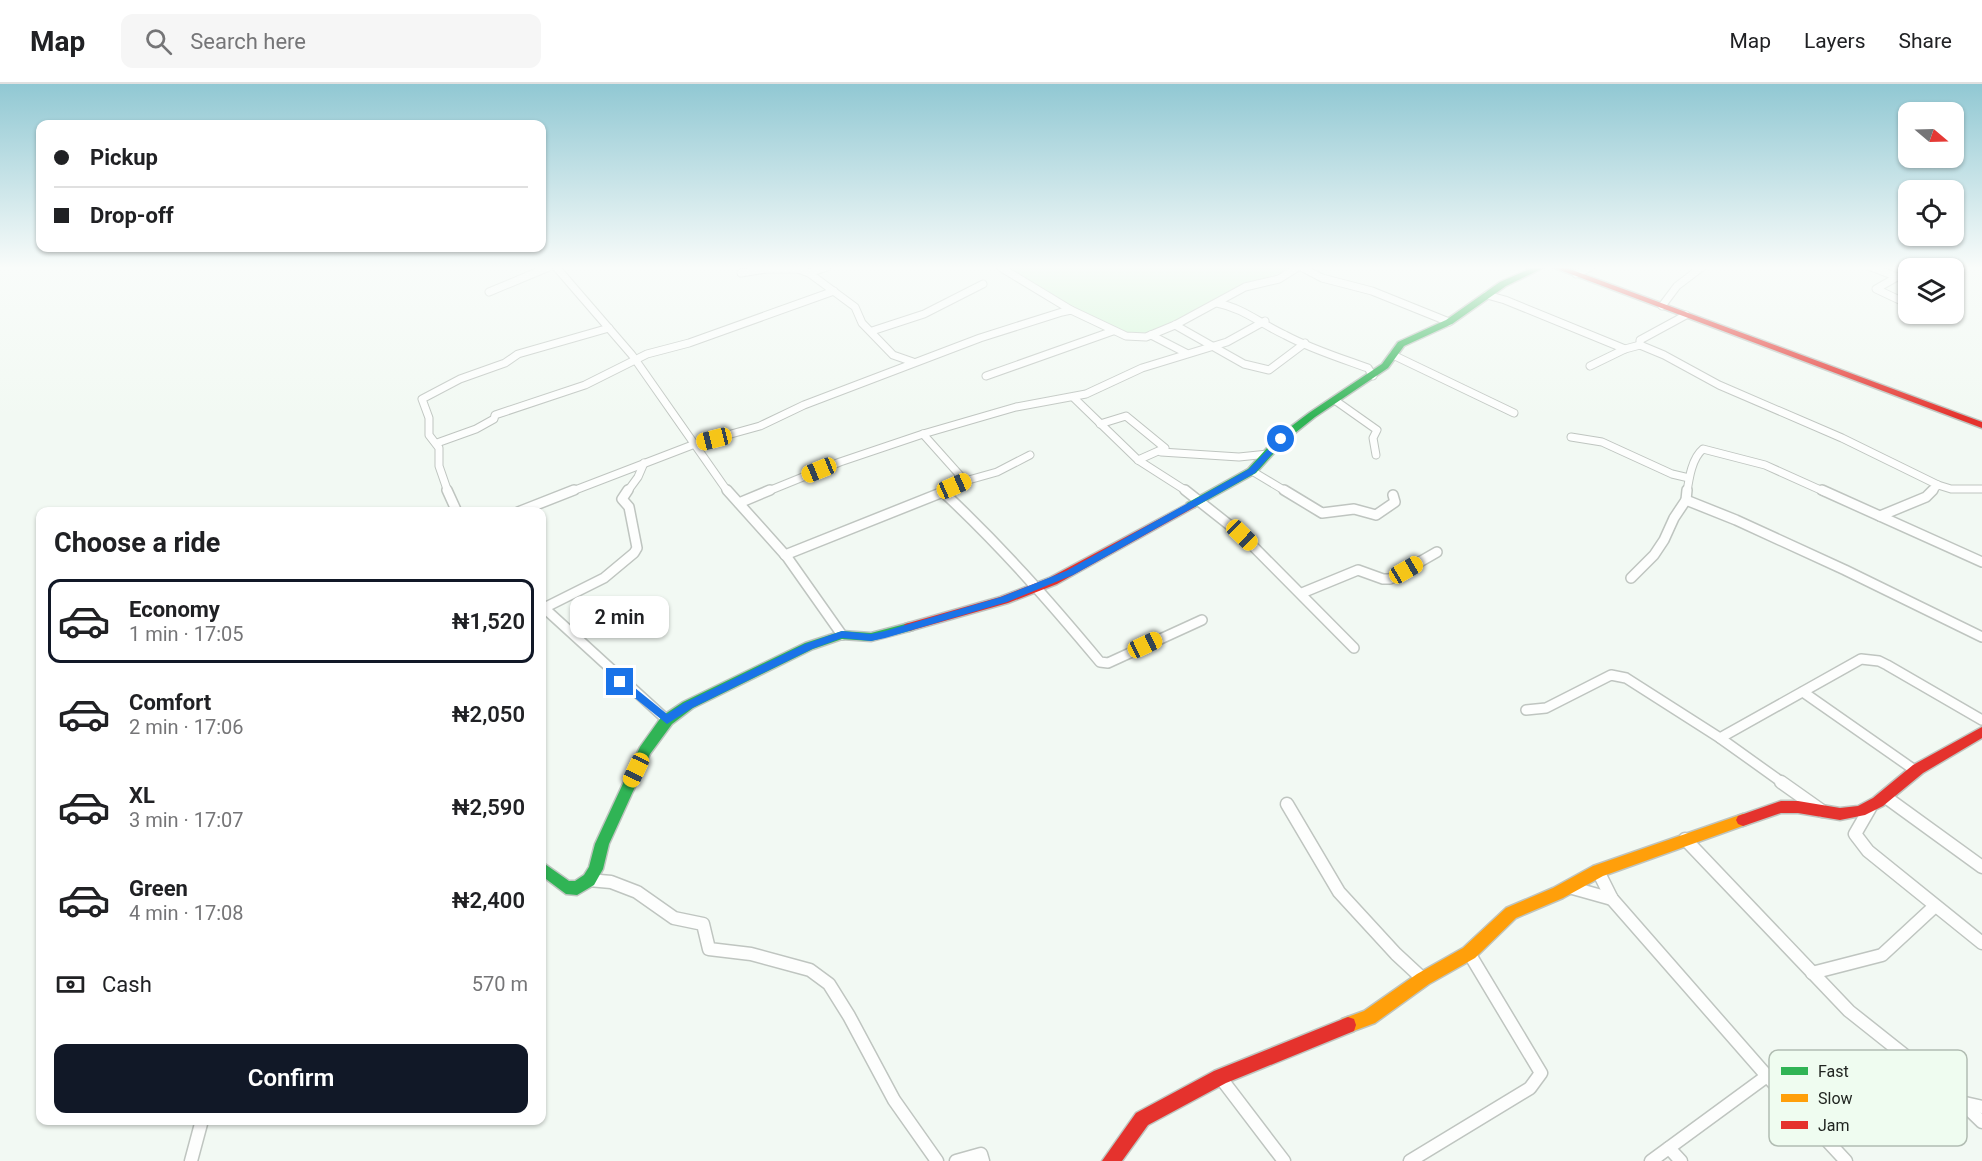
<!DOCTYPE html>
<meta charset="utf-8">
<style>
body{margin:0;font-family:Roboto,sans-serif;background:#f6f6f6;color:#202124;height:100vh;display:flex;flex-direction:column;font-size:22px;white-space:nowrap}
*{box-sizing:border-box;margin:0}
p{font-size:20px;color:#757577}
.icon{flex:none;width:33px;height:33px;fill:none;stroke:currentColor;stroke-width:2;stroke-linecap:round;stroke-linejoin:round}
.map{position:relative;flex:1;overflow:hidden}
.side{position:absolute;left:36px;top:423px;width:510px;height:618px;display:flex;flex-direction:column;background:#fff;border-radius:12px;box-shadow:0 2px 4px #0004}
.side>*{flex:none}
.top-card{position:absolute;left:36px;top:36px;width:510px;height:132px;border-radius:12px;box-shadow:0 2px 4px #0004;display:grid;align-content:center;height:132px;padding:0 18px;background:#fff}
.needle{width:39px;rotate:109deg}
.buttons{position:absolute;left:1898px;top:18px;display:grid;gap:12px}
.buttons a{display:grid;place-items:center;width:66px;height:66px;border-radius:12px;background:#fff;box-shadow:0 2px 4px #0004;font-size:30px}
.end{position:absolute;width:27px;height:27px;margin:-14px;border:8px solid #1a73e8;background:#fff;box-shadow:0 0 0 3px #fff}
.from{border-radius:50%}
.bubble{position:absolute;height:42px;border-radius:12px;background:#fff;box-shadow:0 2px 4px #0004;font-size:20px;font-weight:600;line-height:42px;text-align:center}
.car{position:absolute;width:18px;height:36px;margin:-18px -9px;border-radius:8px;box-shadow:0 0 4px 2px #0007;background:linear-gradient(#f5c518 24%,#345 0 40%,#f5c518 0 76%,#345 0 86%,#f5c518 0)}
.top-card b{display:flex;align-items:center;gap:21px;height:57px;font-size:22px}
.top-card b+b{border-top:2px solid #e0e0e0}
.top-card i{width:15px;height:15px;background:#202124}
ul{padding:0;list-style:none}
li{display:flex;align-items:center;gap:18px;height:84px;margin:0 12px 9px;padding:0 6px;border:3px solid transparent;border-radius:12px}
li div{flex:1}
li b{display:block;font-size:22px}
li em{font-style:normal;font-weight:600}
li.selected{border-color:#111827}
li>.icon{width:54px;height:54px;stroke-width:1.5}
h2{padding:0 18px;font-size:27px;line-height:72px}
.pay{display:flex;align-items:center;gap:15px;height:66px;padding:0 18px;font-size:22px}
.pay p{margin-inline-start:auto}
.action{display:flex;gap:12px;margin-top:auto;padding:12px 18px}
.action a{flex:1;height:69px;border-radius:12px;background:#111827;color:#fff;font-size:24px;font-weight:600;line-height:69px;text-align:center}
header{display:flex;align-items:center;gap:36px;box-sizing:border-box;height:84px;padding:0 30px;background:#fff;border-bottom:2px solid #e0e0e0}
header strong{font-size:28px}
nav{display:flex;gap:33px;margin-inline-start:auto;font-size:21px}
.search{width:420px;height:54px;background:#f6f6f6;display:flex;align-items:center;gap:15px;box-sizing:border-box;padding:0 21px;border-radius:12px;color:#757577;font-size:22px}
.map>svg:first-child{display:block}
.green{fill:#d3f7d6}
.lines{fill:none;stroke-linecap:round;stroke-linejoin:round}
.street-far2-casing{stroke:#bfc5c0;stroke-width:9}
.street-far1-casing{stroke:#bfc5c0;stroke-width:12}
.street-casing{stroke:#bfc5c0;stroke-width:15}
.fast-casing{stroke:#bfc5c0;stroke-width:3}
.slow-casing{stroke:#bfc5c0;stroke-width:3}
.jam-casing{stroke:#bfc5c0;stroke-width:3}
.street-far2{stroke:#fdfefd;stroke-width:7}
.street-far1{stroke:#fdfefd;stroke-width:9}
.street{stroke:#fdfefd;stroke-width:12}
.fast{fill:#30b455;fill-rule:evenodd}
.slow{fill:#ff9f0a;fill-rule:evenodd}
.jam{fill:#e5322d;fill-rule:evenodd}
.route{fill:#1a73e8}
.key{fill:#effcf0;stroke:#b1bcb2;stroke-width:1.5}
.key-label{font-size:16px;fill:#212521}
</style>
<header>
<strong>Map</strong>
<div class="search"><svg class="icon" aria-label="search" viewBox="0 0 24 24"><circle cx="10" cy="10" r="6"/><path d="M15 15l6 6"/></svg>Search here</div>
<nav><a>Map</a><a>Layers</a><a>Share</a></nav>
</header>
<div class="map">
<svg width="1982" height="1077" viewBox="0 0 1982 1077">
<rect width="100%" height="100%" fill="#f2f9f3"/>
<path class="green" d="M 1004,183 L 1292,183 C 1277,192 1261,194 1245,201 C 1216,213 1164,254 1134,250 C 1101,246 1036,200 1004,183 Z"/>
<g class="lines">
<g class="street-far2-casing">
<g id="street-far2">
<path d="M 556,183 L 632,271 L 728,408"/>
<path d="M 1000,183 L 1071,226"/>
<path d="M 1301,183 L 1322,194 L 1372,207 L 1449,238"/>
<path d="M 1871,183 L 1908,197"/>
<path d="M 741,189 L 766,185 L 798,185 L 809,189 L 855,223 L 862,239 L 893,271 L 913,278"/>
<path d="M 809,189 L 827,183"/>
<path d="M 1576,190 L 1591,183"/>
<path d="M 1897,193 L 1876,205 L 1908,220"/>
<path d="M 489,208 L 549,183"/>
<path d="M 1487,211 L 1505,216 L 1625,265"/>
<path d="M 1953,215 L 1957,217"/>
<path d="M 1217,219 C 1243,224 1261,240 1285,251 C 1311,265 1340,274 1368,284 L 1373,292"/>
<path d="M 1662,222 L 1677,202 L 1702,183"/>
<path d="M 1175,241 L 1244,280 L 1269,286 L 1305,259"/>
<path d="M 872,247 L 924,230 L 983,200"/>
<path d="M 1151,251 L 1186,269"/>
<path d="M 1640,261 L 1640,256 L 1686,231"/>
<path d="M 1393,271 L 1514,329"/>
<path d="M 1590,282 L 1625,265 L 1640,261 L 1664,271 L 1719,301 L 1842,354 L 1938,401 L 1951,405 L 1982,405"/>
<path d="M 986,292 L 1113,247"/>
<path d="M 1073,313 L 1138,376 L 1188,408"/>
<path d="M 1336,317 L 1377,346 L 1373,354 L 1376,371"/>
<path d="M 1100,340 L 1126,332 L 1165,364 L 1138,376"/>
<path d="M 923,350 L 965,397 L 943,408"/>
<path d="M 1571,353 L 1602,358 L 1672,390 L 1689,394"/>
<path d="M 437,359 L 476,345 L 494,335 L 495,331 L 585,301 L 647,270 L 689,259 L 834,207"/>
<path d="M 1161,368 L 1239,373 L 1268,370"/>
<path d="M 1252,387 L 1287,408"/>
<path d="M 965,397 L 997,388 L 1030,371"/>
<path d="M 448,408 L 439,382 L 439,364 L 429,351 L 429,334 L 422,315 L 460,295 L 505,279 L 518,270 L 609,244"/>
<path d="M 570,408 L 695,360 L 760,342 L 804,321 L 980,254 L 1062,228 L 1071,226 L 1126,252 L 1146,253 L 1175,241 L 1245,203 L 1279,195 L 1298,183"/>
<path d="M 627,408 L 638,393 L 644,379"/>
<path d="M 766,408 L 840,378 L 923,350 L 1016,323 L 1086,310 L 1142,284 L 1227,258 L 1265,237"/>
<path d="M 1687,408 C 1689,394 1692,374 1703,365 L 1765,381 L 1825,408"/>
<path d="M 1931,408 L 1938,401"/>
</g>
</g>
<g class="street-far1-casing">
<g id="street-far1">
<path d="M 447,406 L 457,428"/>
<path d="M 727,406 L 787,473 L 842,551"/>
<path d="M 946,406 L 943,408 C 1001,462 1049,517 1100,578 L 1108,579 L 1202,536"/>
<path d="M 1185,406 L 1242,451 L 1354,564"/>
<path d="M 1284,406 L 1322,429 L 1354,425 L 1376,431 L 1395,418 L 1393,411"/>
<path d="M 1822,406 L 1982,478"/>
<path d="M 1686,416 L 1736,436 L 1845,486 L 1982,553"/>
<path d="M 739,419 L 770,406"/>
<path d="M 518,428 L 574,406"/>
<path d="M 1880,432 L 1926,413 L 1933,406"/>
<path d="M 785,471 L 943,408"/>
<path d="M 1631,494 L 1654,471 L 1664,456 L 1674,434 L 1686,416 L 1687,406"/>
<path d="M 1302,509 L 1358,486 L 1383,495 L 1390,495 L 1437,468"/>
<path d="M 542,522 L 667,636"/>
<path d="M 544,524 L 604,494 L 634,469 L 637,464 L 629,423 L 622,415 L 628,406"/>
<path d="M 1803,608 L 1916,687"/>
<path d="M 1526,626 L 1546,624 L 1611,591 L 1626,594 L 1720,654 L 1783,699"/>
<path d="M 1720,654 L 1861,575 L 1879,577 L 1887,581 L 1982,636"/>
</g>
</g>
<g class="street-casing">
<g id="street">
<path d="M 1781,698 L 1822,727"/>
<path d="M 1887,714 L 1982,783"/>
<path d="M 1287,720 L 1339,808 L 1396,870 L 1423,895"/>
<path d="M 1870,724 L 1855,750 L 1868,767 L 1982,859"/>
<path d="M 1685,755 L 1849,927 L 1951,1008 L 1982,1038"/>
<path d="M 1598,787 L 1612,815 L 1767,992 L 1846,1077"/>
<path d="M 589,796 L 611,798 L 637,808 L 674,834 L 703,840 L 709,865 L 751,870 L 810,886 L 829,900 L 849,932 L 894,1016 L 937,1077"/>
<path d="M 1569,803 L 1612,815"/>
<path d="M 1812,889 L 1882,871 L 1935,822"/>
<path d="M 1220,993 L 1284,1077"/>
<path d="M 1965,1019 L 1982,1023"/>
<path d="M 1669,1064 L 1681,1077"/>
<path d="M 191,1077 L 202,1036"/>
<path d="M 956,1077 L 981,1070 L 983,1077"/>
<path d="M 1410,1077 L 1530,1004 L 1541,989 L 1469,869"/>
<path d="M 1651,1077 L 1767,992"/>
</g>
</g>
<g class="fast-casing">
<g id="fast">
<path d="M 1534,183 L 1545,183 L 1506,202 L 1452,240 L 1404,262 L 1388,284 L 1315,333 L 1285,357 L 1256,389 L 1195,423 L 1187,423 L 1186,421 L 1187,419 L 1248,385 L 1277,353 L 1309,329 L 1382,280 L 1398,258 L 1446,236 L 1500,198 Z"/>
<path d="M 909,539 L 913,540 L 915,543 L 913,546 L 871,557 L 842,555 L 813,565 L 693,624 L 672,640 L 650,670 L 609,760 L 603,785 L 594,801 L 577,811 L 566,810 L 542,792 L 542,778 L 569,797 L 575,797 L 584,791 L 589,783 L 595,760 L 640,663 L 662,632 L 683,618 L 805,559 L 842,547 L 871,549 Z"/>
</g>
</g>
<g class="slow-casing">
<path id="slow" d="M 1743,730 L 1748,732 L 1750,736 L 1748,740 L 1603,792 L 1563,814 L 1516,834 L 1475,874 L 1429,900 L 1375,939 L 1348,949 L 1342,947 L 1340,941 L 1342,935 L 1364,927 L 1417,890 L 1463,864 L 1506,824 L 1553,804 L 1593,782 Z"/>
</g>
<g class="jam-casing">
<g id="jam">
<path d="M 1552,183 L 1564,183 L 1982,338 L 1982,344 Z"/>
<path d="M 1191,418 L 1196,421 L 1195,423 L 1057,500 L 1008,519 L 909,547 L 903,543 L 905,540 L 1000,513 L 1049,494 Z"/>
<path d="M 1982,643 L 1982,654 L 1923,689 L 1883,722 L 1865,731 L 1840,736 L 1798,729 L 1781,729 L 1743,742 L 1738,740 L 1736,736 L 1738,732 L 1781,717 L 1798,717 L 1840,724 L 1858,722 L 1873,714 L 1913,681 Z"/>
<path d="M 1348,933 L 1354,935 L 1356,941 L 1354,947 L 1226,999 L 1148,1041 L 1122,1077 L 1102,1077 L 1136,1029 L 1214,987 Z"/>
</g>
</g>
<use href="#street-far2" class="street-far2"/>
<use href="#street-far1" class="street-far1"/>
<use href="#street" class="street"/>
<use href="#fast" class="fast"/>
<use href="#slow" class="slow"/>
<use href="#jam" class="jam"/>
</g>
<linearGradient id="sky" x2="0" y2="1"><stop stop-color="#91c8d3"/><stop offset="0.55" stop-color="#f9fcfa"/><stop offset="1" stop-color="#f9fcfa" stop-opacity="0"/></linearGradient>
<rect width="1982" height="334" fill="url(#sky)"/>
<path class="route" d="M 1281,352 L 1285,355 L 1284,356 L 1255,389 L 1073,491 L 1007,518 L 885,554 L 871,557 L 842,554 L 812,565 L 692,624 L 667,640 L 615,598 L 617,595 L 624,595 L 667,630 L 684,619 L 805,560 L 842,547 L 871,550 L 885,547 L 1001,513 L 1066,487 L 1242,389 L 1249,385 Z"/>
<rect x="1769" y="966" width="198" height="96" rx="9" class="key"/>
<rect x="1781" y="983" width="27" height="8" fill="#30b455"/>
<rect x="1781" y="1010" width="27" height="8" fill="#ff9f0a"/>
<rect x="1781" y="1037" width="27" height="8" fill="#e5322d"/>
<g class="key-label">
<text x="1818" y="993">Fast</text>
<text x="1818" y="1020">Slow</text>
<text x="1818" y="1047">Jam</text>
</g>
</svg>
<div class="buttons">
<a><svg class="needle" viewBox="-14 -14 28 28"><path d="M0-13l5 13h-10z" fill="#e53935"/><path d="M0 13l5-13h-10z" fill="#757577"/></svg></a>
<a><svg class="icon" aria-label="locate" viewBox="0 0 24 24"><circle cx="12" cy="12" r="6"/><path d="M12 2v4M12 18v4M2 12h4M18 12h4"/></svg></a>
<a><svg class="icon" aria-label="layers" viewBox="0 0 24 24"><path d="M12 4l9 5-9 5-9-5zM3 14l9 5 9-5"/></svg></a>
</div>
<i class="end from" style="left:1281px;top:355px"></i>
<i class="end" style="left:620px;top:598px"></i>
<div class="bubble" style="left:570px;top:512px;width:99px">2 min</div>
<i class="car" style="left:714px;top:355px;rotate:256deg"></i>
<i class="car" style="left:819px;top:386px;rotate:248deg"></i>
<i class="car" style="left:954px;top:402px;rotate:66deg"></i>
<i class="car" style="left:1242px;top:451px;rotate:134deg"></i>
<i class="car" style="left:1406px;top:486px;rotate:60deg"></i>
<i class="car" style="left:1145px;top:561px;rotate:65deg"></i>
<i class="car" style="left:636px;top:686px;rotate:205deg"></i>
<div class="top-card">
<b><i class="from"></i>Pickup</b>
<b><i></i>Drop-off</b>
</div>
<section class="side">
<h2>Choose a ride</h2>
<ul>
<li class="selected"><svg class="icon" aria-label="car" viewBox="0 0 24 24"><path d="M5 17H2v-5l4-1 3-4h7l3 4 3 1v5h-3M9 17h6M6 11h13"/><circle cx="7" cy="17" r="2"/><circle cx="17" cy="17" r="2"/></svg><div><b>Economy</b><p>1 min · 17:05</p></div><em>₦1,520</em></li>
<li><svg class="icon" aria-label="car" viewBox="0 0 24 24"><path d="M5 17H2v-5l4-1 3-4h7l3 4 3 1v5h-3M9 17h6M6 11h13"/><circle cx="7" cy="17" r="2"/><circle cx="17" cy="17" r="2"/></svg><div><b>Comfort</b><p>2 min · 17:06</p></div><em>₦2,050</em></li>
<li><svg class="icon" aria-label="car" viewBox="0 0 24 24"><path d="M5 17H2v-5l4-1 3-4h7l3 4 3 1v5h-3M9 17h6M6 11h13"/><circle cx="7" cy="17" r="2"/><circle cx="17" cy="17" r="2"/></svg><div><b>XL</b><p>3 min · 17:07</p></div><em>₦2,590</em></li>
<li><svg class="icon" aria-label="car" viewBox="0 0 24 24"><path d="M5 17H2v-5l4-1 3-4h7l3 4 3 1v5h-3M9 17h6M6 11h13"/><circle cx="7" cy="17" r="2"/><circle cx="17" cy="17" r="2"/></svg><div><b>Green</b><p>4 min · 17:08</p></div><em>₦2,400</em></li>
</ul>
<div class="pay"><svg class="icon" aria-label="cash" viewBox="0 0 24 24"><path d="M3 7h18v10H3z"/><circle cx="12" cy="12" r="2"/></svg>Cash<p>570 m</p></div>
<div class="action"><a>Confirm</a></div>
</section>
</div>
